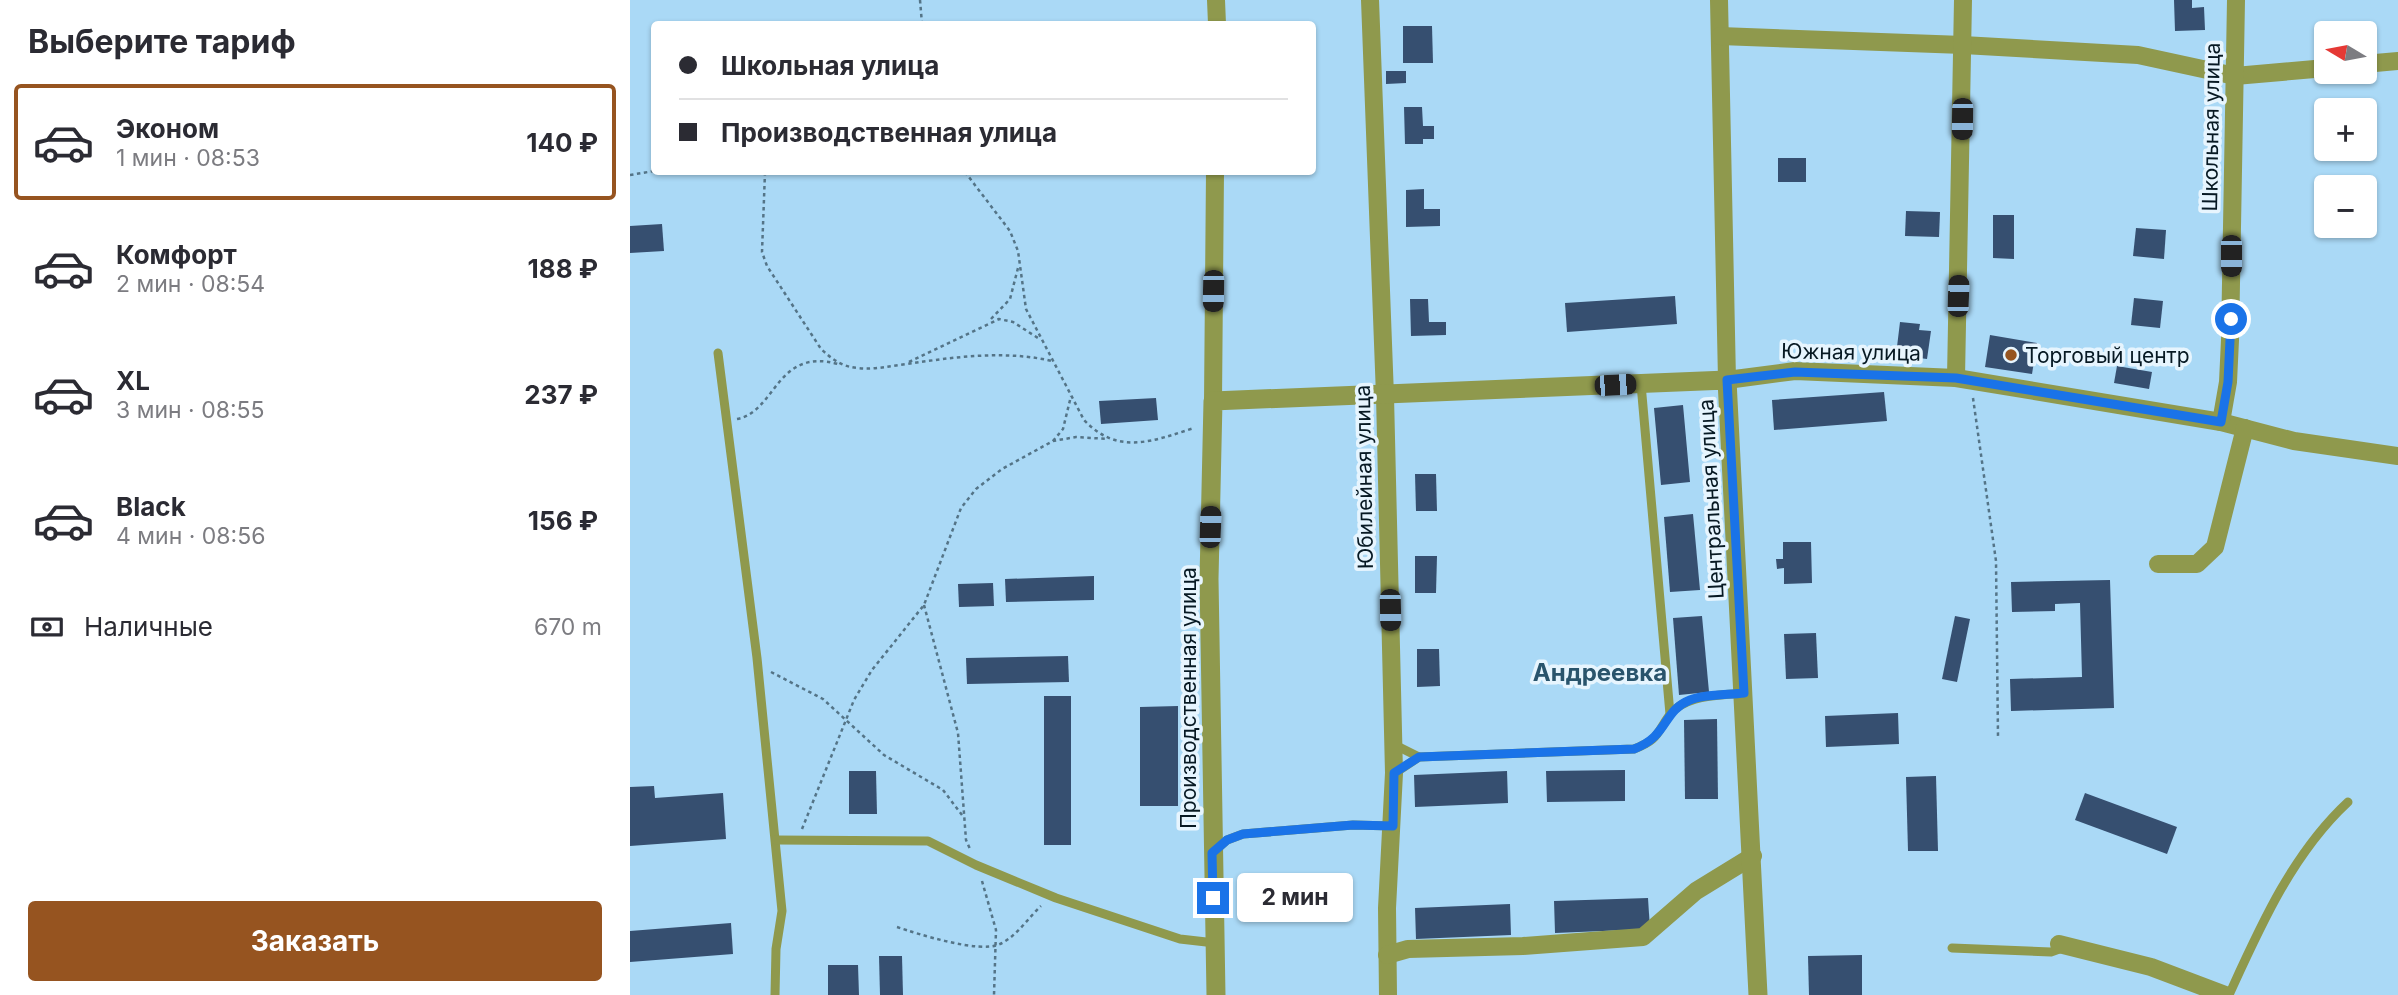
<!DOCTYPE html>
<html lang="ru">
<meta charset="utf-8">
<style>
body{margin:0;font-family:Inter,sans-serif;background:#f7f7f7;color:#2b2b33;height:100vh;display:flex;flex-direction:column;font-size:26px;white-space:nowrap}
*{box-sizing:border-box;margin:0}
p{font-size:23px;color:#7c7c81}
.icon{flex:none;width:38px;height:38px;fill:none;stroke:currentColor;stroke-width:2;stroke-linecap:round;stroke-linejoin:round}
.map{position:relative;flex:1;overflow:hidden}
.panel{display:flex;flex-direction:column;background:#fff;width:630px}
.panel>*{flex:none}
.banner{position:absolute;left:21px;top:21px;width:665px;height:154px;border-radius:7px;box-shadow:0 2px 5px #0004;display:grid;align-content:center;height:154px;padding:0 28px;background:#fff}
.needle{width:46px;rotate:280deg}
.buttons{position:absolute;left:1684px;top:21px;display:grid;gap:14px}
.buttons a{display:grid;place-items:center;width:63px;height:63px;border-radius:7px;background:#fff;box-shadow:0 2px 5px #0004;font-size:35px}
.end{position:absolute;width:32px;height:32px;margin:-16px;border:9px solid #1a73e8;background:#fff;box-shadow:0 0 0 4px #fff}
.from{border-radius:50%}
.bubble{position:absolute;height:49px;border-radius:7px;background:#fff;box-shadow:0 2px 5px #0004;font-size:23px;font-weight:700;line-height:49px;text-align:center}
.car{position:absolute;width:21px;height:42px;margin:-21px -10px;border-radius:9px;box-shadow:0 0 5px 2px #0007;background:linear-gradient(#222 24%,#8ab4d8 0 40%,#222 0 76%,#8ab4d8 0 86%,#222 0)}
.banner b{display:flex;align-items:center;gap:24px;height:66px;font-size:26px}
.banner b+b{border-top:2px solid #e1e1e2}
.banner i{width:18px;height:18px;background:#2b2b33}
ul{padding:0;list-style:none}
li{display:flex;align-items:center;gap:21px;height:116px;margin:0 14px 10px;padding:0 14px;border:4px solid transparent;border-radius:7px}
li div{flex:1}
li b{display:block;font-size:26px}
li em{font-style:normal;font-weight:700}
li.selected{border-color:#965420}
li>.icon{width:63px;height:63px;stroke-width:1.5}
h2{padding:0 28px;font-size:32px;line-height:84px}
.pay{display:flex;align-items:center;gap:18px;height:77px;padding:0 28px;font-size:26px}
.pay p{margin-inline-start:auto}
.primary-button{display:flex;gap:14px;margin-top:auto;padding:14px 28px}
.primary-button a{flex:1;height:80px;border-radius:7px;background:#965420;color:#fff;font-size:28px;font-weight:700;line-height:80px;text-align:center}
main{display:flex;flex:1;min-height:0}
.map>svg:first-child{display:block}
.building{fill:#364f70}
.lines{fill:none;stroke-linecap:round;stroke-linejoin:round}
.path{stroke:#547487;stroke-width:2.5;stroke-dasharray:3.5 3.5;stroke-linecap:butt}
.service{stroke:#8f994d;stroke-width:9}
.minor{stroke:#8f994d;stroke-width:18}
.tertiary{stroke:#8f994d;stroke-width:19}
.route{stroke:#1a73e8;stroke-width:9}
.poi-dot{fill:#965420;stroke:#e7f5fe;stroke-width:2.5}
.labels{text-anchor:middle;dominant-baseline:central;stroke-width:7;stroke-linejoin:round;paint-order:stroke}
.street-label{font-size:21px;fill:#071923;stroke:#e7f5fe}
.poi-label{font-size:21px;fill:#071923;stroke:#e7f5fe;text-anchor:start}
.quarter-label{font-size:24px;font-weight:bold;fill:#29546c;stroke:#e7f5fe}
</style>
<main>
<section class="panel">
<h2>Выберите тариф</h2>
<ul>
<li class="selected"><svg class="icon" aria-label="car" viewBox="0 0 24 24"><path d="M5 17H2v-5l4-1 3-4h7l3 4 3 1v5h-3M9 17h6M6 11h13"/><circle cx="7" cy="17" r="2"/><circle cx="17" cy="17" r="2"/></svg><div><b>Эконом</b><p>1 мин · 08:53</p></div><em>140 ₽</em></li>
<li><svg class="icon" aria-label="car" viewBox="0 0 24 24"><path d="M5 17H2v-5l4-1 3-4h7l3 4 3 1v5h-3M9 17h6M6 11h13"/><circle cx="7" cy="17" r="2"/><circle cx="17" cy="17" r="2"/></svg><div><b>Комфорт</b><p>2 мин · 08:54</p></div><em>188 ₽</em></li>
<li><svg class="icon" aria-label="car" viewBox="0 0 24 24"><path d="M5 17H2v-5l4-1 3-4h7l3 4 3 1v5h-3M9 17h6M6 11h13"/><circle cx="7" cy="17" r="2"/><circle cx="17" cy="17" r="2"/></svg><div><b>XL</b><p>3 мин · 08:55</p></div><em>237 ₽</em></li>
<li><svg class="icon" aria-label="car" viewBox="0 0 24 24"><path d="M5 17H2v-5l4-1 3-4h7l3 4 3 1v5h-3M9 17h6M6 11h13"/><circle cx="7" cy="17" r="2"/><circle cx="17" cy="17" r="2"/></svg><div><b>Black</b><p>4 мин · 08:56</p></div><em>156 ₽</em></li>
</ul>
<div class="pay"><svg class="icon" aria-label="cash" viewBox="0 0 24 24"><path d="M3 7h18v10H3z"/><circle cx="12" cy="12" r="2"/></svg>Наличные<p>670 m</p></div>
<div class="primary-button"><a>Заказать</a></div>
</section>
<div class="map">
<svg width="1768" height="995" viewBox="0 0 1768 995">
<rect width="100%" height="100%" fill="#aad9f6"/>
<g class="building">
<path d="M 1544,0 L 1562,0 L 1562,8 L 1574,7 L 1575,30 L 1545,31 Z"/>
<path d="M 773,26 L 802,26 L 803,63 L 773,63 Z"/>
<path d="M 756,71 L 776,71 L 776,83 L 756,84 Z"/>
<path d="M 774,107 L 792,107 L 793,126 L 804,126 L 804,139 L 793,139 L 793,144 L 775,144 Z"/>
<rect x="1148" y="158" width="28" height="24"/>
<path d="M 794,189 L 794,209 L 810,209 L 810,226 L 776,227 L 776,190 Z"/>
<path d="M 1276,211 L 1310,212 L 1309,237 L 1275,236 Z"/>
<path d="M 1363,215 L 1384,215 L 1384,259 L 1363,258 Z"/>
<path d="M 32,224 L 34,251 L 0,253 L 0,226 Z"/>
<path d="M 1506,228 L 1536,230 L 1534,259 L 1503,256 Z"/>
<path d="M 1045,296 L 1047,324 L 937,332 L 935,303 Z"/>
<path d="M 1504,298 L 1533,301 L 1530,328 L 1501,325 Z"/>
<path d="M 780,299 L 798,299 L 799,322 L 816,322 L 816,335 L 781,336 Z"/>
<path d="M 1270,322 L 1290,324 L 1289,330 L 1301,331 L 1297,359 L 1266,355 Z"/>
<path d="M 1360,335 L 1407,343 L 1402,374 L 1355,367 Z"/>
<path d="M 1487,366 L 1522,372 L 1519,389 L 1484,383 Z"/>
<path d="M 1254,392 L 1257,421 L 1144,430 L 1142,400 Z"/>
<path d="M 526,398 L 528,420 L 471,424 L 469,401 Z"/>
<path d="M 1053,405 L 1060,482 L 1031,485 L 1024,408 Z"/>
<path d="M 785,474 L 806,474 L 807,511 L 786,511 Z"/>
<path d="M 1063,514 L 1070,590 L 1040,592 L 1034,517 Z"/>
<path d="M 1153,542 L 1181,542 L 1182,583 L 1154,584 L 1154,568 L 1147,569 L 1146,559 L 1153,559 Z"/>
<path d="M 785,556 L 807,556 L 806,593 L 785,593 Z"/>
<path d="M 464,576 L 464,600 L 376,602 L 375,579 Z"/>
<path d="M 1480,580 L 1484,708 L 1381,711 L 1380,679 L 1452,677 L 1450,603 L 1425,604 L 1425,611 L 1382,612 L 1381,582 Z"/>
<path d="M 363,583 L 364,606 L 329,607 L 328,584 Z"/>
<path d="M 1072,616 L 1079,692 L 1049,695 L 1043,618 Z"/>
<path d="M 1325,616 L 1340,619 L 1327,682 L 1312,679 Z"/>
<path d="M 1186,633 L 1188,678 L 1156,679 L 1154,634 Z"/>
<path d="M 787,649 L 809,649 L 810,686 L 787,687 Z"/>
<path d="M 438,656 L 439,682 L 337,684 L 336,658 Z"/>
<rect x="414" y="696" width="27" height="149"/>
<path d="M 548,706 L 548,806 L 510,806 L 510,707 Z"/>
<path d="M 1268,713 L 1269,744 L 1196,747 L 1195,716 Z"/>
<path d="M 1087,719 L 1088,799 L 1055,799 L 1054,720 Z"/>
<path d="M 995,770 L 995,801 L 917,802 L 916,771 Z"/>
<path d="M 219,771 L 246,771 L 247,814 L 219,814 Z"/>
<path d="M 877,771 L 878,803 L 785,807 L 784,775 Z"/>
<path d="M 1306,776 L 1308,851 L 1278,851 L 1276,777 Z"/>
<path d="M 24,786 L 25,798 L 93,793 L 96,839 L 0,846 L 0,787 Z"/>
<path d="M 1455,793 L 1547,827 L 1537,854 L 1445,820 Z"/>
<path d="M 1018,898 L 1020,929 L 925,933 L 924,901 Z"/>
<path d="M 880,904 L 881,935 L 786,939 L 785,908 Z"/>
<path d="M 101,923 L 103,954 L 0,962 L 0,931 Z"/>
<path d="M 1232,955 L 1232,995 L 1179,995 L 1178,956 Z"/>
<path d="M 249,956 L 272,956 L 273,995 L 250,995 Z"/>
<path d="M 198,965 L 228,965 L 229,995 L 198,995 Z"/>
</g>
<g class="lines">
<g class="path">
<path d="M 290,0 L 292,24"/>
<path d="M 135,172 L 132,252 L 137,266 L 191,349 C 202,359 212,367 228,368 C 245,370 260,366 277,364 C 324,357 375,350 422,361"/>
<path d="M 335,172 L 380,231 L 388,251 L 396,309 L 454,420 C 488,456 523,441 564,428"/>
<path d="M 0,175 L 24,171"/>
<path d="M 361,319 L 380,299 L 388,268"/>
<path d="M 279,362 L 369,319 L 383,322 L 408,338"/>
<path d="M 1343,398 L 1366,561 L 1368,736"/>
<path d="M 107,419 C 146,412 146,347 208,364"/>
<path d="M 423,441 L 433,429 L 441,396"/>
<path d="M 294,605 L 328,733 L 336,840 L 340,849"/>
<path d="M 141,672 L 193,699 L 254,755 L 313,790 L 332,815"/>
<path d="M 172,829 L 224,700 L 242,670 L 294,605 L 331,508 L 346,489 L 372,469 L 423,441 L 446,437 L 478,439"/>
<path d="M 352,881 L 366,930 L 364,995"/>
<path d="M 267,927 C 288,934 350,954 370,944 C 387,936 398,918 411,906"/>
</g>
<g class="service">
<path d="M 88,353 L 127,658 L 152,911 L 146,949 L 145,995"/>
<path d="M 1011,384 L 1040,714"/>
<path d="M 763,744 L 789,757"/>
<path d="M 765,773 L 789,757 L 1004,749 C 1028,740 1026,734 1039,716 C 1054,694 1089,696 1113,693"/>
<path d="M 146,840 L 298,841 L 346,865 L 426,898 L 550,939 L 585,943"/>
<path d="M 586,850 L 597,840 L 613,834 L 723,825 L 763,826"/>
<path d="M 1322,948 L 1421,952 L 1435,947"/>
<path d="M 1599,995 C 1630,927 1662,854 1718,802"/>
</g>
<g class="minor">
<path d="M 586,0 L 587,24"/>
<path d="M 740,0 L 755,396 L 764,773 L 757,908 L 758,995"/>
<path d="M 1089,0 L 1097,380 L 1165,371 L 1326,378 L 1591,422 L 1664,441 L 1768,456"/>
<path d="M 1090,36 L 1333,45 L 1508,55 L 1605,76 L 1696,68"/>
<path d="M 1734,64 L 1768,61"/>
<path d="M 1326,378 L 1333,0"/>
<path d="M 583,401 L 585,172"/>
<path d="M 1591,422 L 1598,382 L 1600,340 L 1606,0"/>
<path d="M 1528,564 L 1567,564 L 1585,547 L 1615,428"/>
<path d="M 1429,944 L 1521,967 L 1595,995"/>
<path d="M 757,955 L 778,949 L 893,946 L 1013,937 L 1066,891 L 1123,856"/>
</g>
<path class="tertiary" d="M 586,995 L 579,579 L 583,401 L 1097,380 L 1128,995"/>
</g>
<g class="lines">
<path class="route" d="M 583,898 L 582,853 L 597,840 L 613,834 L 723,825 L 763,826 L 764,773 L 789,757 L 1004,749 C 1039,736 1032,711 1060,700 C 1075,694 1098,695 1114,693 L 1097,380 L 1165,372 L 1326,378 L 1591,422 L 1598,382 L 1601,319"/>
</g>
<circle class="poi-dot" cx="1381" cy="355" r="7"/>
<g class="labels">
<g class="street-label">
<text transform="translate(1581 127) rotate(-89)">Школьная улица</text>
<text transform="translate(1221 352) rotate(1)">Южная улица</text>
<text transform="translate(734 477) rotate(-91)">Юбилейная улица</text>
<text transform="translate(1081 499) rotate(-93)">Центральная улица</text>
<text transform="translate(558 698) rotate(-90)">Производственная улица</text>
</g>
<g class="poi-label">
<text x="1395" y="355">Торговый центр</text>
</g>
<g class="quarter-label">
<text x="970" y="672">Андреевка</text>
</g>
</g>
</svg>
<div class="buttons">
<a><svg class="needle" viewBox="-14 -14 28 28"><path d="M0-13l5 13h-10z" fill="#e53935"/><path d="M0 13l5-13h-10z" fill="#7c7c81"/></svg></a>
<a>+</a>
<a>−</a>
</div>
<i class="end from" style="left:1601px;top:319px"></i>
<i class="end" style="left:583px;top:898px"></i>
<div class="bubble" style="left:607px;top:873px;width:116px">2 мин</div>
<i class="car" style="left:1332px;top:119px;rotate:181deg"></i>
<i class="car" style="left:1601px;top:256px;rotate:180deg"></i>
<i class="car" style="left:583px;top:291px;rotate:181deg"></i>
<i class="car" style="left:1328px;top:296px;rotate:2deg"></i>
<i class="car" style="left:985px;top:385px;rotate:87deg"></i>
<i class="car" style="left:580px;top:527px;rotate:2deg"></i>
<i class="car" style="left:760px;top:610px;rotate:179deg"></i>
<div class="banner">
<b><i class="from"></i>Школьная улица</b>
<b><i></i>Производственная улица</b>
</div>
</div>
</main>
